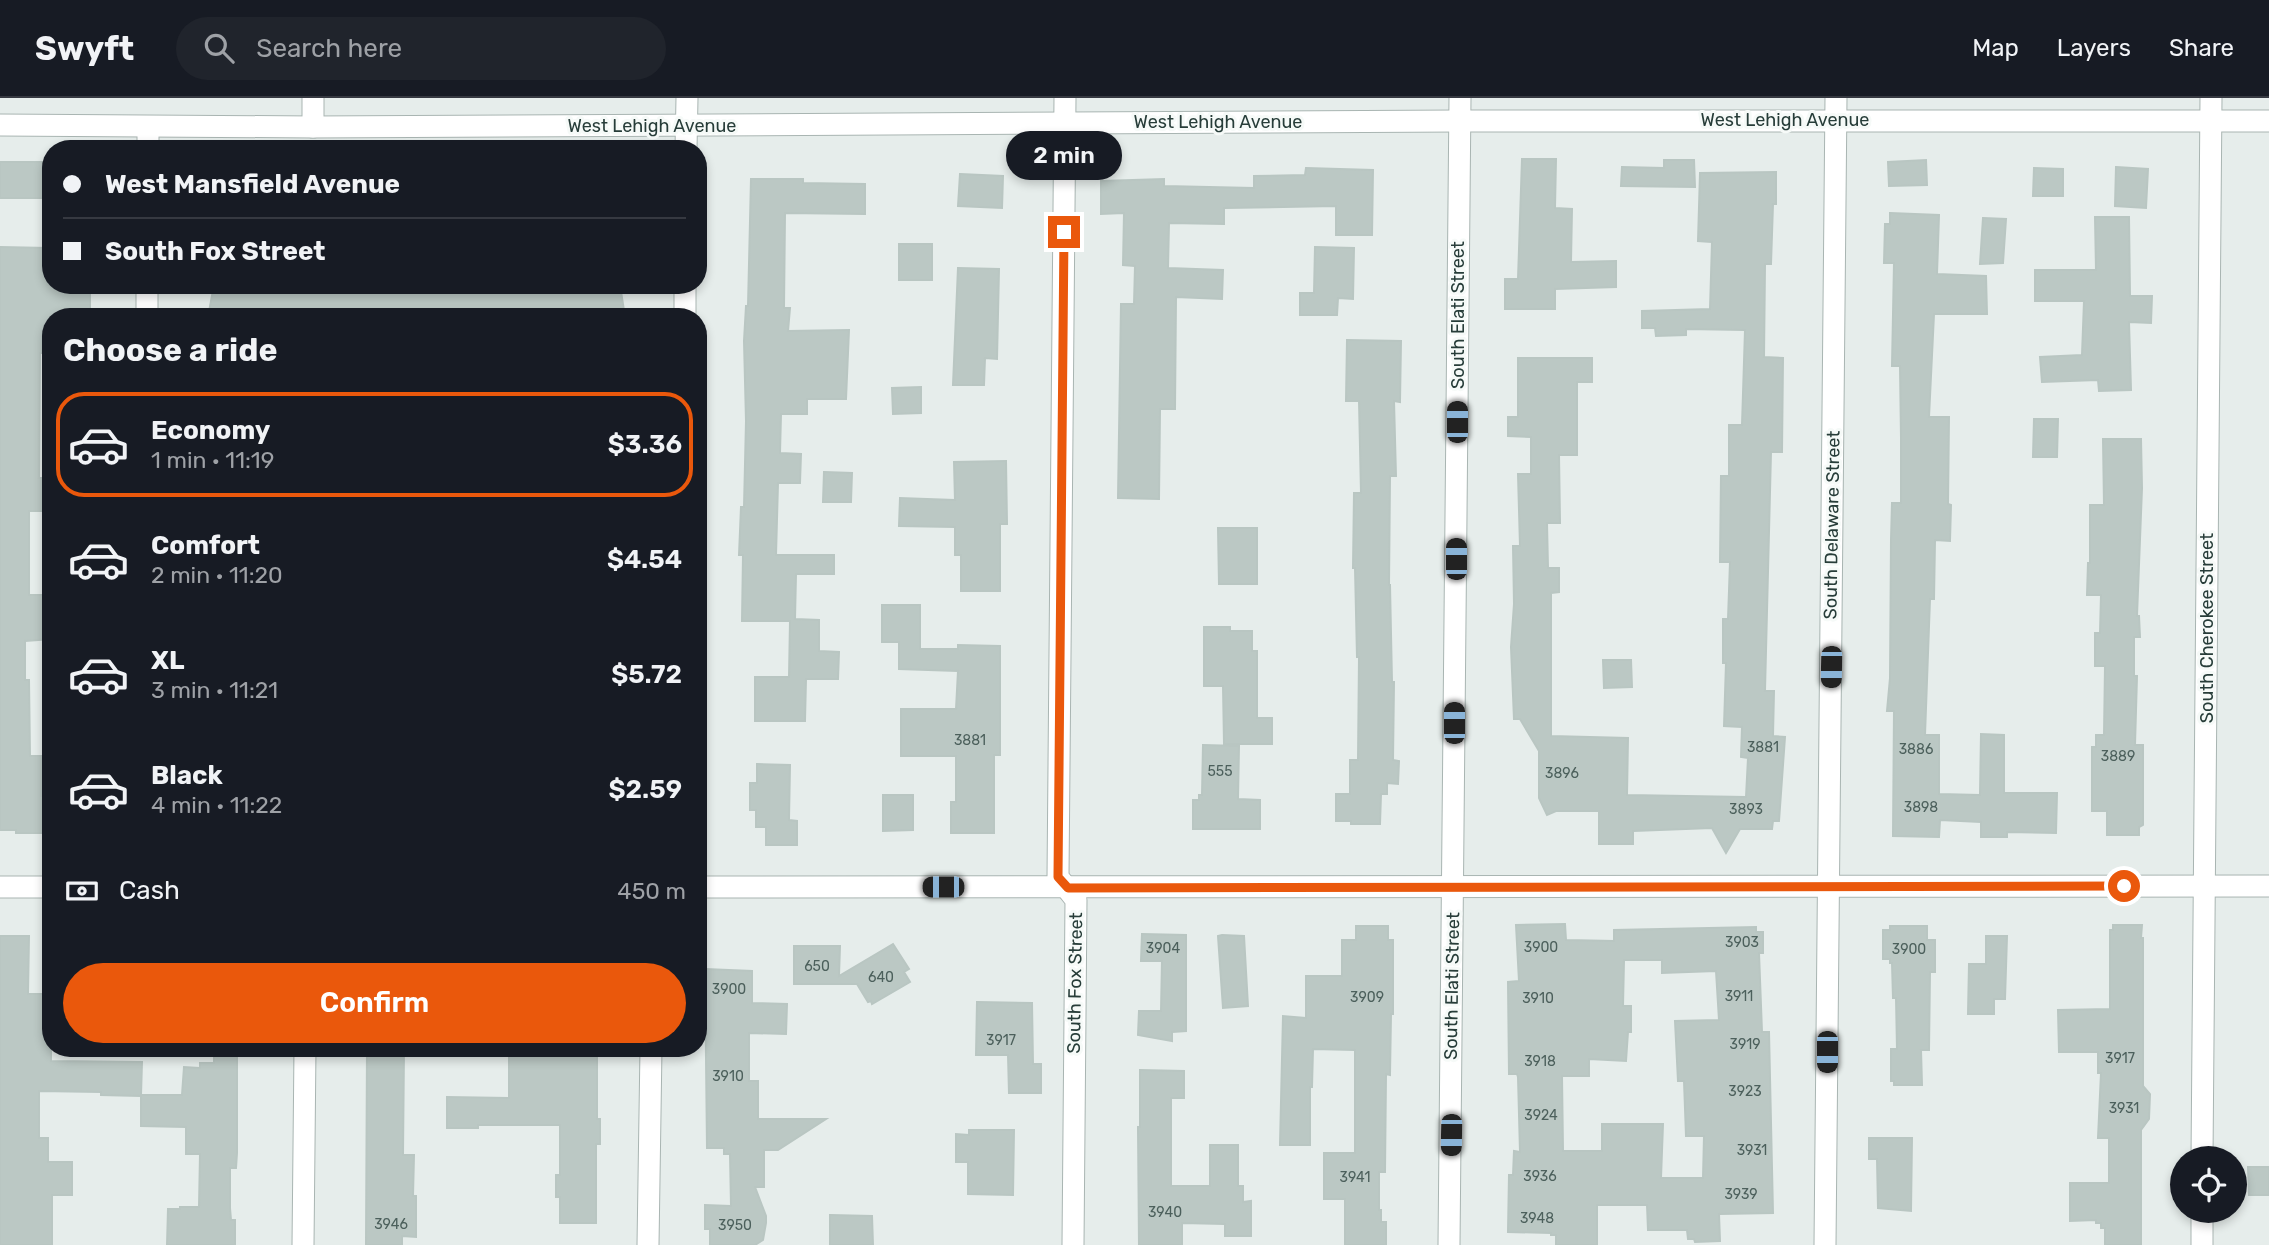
<!DOCTYPE html>
<meta charset="utf-8">
<style>
body{margin:0;font-family:Rubik,sans-serif;background:#20242c;color:#f1f3f6;height:100vh;display:flex;flex-direction:column;font-size:26px;white-space:nowrap}
*{box-sizing:border-box;margin:0}
p{font-size:23px;color:#9ea1a6}
.icon{flex:none;width:38px;height:38px;fill:none;stroke:currentColor;stroke-width:2;stroke-linecap:round;stroke-linejoin:round}
.map{position:relative;flex:1;overflow:hidden}
.panel{position:absolute;left:42px;top:210px;width:665px;height:749px;display:flex;flex-direction:column;background:#171b24;border-radius:28px;box-shadow:0 4px 10px #0003}
.panel>*{flex:none}
.guide{position:absolute;left:42px;top:42px;width:665px;height:154px;border-radius:28px;box-shadow:0 4px 10px #0003;display:grid;align-content:center;height:154px;padding:0 21px;background:#171b24}
.buttons{position:absolute;left:2170px;top:1048px;display:grid;gap:14px}
.buttons a{display:grid;place-items:center;width:77px;height:77px;border-radius:50%;background:#171b24;box-shadow:0 4px 10px #0003;font-size:35px}
.end{position:absolute;width:32px;height:32px;margin:-16px;border:9px solid #ea580c;background:#fff;box-shadow:0 0 0 4px #fff}
.from{border-radius:50%}
.bubble{position:absolute;height:49px;border-radius:24px;background:#171b24;box-shadow:0 4px 10px #0003;font-size:23px;font-weight:600;line-height:49px;text-align:center}
.car{position:absolute;width:21px;height:42px;margin:-21px -10px;border-radius:9px;box-shadow:0 0 5px 2px #0007;background:linear-gradient(#222 24%,#8ab4d8 0 40%,#222 0 76%,#8ab4d8 0 86%,#222 0)}
.guide b{display:flex;align-items:center;gap:24px;height:66px;font-size:26px}
.guide b+b{border-top:2px solid #363941}
.guide i{width:18px;height:18px;background:#f1f3f6}
ul{padding:0;list-style:none}
li{display:flex;align-items:center;gap:21px;height:105px;margin:0 14px 10px;padding:0 7px;border:4px solid transparent;border-radius:28px}
li div{flex:1}
li b{display:block;font-size:26px}
li em{font-style:normal;font-weight:600}
li.on{border-color:#ea580c}
li>.icon{width:63px;height:63px;stroke-width:1.5}
h2{padding:0 21px;font-size:32px;line-height:84px}
.pay{display:flex;align-items:center;gap:18px;height:77px;padding:0 21px;font-size:26px}
.pay p{margin-inline-start:auto}
.button{display:flex;gap:14px;margin-top:auto;padding:14px 21px}
.button a{flex:1;height:80px;border-radius:42px;background:#ea580c;color:#fff;font-size:28px;font-weight:600;line-height:80px;text-align:center}
header{display:flex;align-items:center;gap:42px;box-sizing:border-box;height:98px;padding:0 35px;background:#171b24;border-bottom:2px solid #363941}
header strong{font-size:33px}
nav{display:flex;gap:38px;margin-inline-start:auto;font-size:24px}
.search{width:490px;height:63px;background:#20242c;display:flex;align-items:center;gap:18px;box-sizing:border-box;padding:0 24px;border-radius:38px;color:#9ea1a6;font-size:26px}
.map>svg:first-child{display:block}
.building{fill:#bbc8c4;stroke:#b9c6c2;stroke-width:2;fill-rule:evenodd}
.lines{fill:none;stroke-linecap:round;stroke-linejoin:round}
.street-casing{stroke:#a9b5b2;stroke-width:23}
.street{stroke:#fff;stroke-width:21}
.route{stroke:#ea580c;stroke-width:9}
.labels{text-anchor:middle;dominant-baseline:central;stroke-width:6;stroke-linejoin:round;paint-order:stroke}
.number-label{font-size:14px;fill:#4c605c}
.street-label{font-size:18px;fill:#273d39;stroke:#f6faf8}
</style>
<header>
<strong>Swyft</strong>
<div class="search"><svg class="icon" aria-label="search" viewBox="0 0 24 24"><circle cx="10" cy="10" r="6"/><path d="M15 15l6 6"/></svg>Search here</div>
<nav><a>Map</a><a>Layers</a><a>Share</a></nav>
</header>
<div class="map">
<svg width="2269" height="1147" viewBox="0 0 2269 1147">
<rect width="100%" height="100%" fill="#e6edeb"/>
<g class="building">
<path d="M 1522,61 L 1556,61 L 1555,110 L 1572,111 L 1571,164 L 1616,163 L 1616,189 L 1555,191 L 1555,211 L 1505,211 L 1505,181 L 1518,181 Z"/>
<path d="M 1664,62 L 1694,62 L 1695,89 L 1621,88 L 1622,69 L 1664,70 Z"/>
<path d="M 1926,62 L 1927,87 L 1889,88 L 1888,64 Z"/>
<rect x="0" y="64" width="51" height="36"/>
<path d="M 2116,69 L 2148,71 L 2146,110 L 2115,108 Z"/>
<path d="M 1306,70 L 1373,72 L 1372,137 L 1336,137 L 1336,108 L 1224,110 L 1224,126 L 1169,125 L 1168,170 L 1223,172 L 1222,201 L 1176,199 L 1175,311 L 1160,311 L 1159,401 L 1118,400 L 1121,206 L 1134,206 L 1135,168 L 1123,167 L 1124,115 L 1101,116 L 1101,83 L 1164,81 L 1164,88 L 1254,90 L 1254,78 L 1305,77 Z"/>
<path d="M 2034,70 L 2063,71 L 2063,98 L 2033,98 Z"/>
<path d="M 1776,74 L 1776,106 L 1773,106 L 1771,166 L 1765,166 L 1764,259 L 1783,260 L 1782,354 L 1771,354 L 1765,593 L 1774,593 L 1773,638 L 1785,639 L 1779,723 L 1773,723 L 1772,731 L 1740,731 L 1726,755 L 1712,730 L 1633,733 L 1633,746 L 1599,746 L 1599,713 L 1556,713 L 1547,717 L 1539,700 L 1539,653 L 1520,621 L 1514,621 L 1511,549 L 1514,506 L 1513,448 L 1520,448 L 1518,376 L 1531,376 L 1531,339 L 1508,338 L 1508,319 L 1518,319 L 1518,260 L 1592,260 L 1592,284 L 1577,284 L 1577,357 L 1559,357 L 1560,425 L 1547,425 L 1548,470 L 1559,470 L 1559,494 L 1551,495 L 1551,638 L 1628,640 L 1627,697 L 1746,699 L 1748,660 L 1741,659 L 1742,629 L 1724,628 L 1726,565 L 1723,565 L 1723,521 L 1728,521 L 1730,464 L 1720,464 L 1721,378 L 1729,378 L 1729,327 L 1742,327 L 1745,232 L 1686,231 L 1686,237 L 1656,238 L 1655,230 L 1642,230 L 1642,213 L 1710,211 L 1712,144 L 1698,143 L 1700,75 Z"/>
<path d="M 960,76 L 1003,78 L 1002,110 L 958,108 Z"/>
<path d="M 751,81 L 803,81 L 803,85 L 865,86 L 865,116 L 785,115 L 784,210 L 790,210 L 788,233 L 849,232 L 846,301 L 807,301 L 807,316 L 781,316 L 780,355 L 801,356 L 800,385 L 778,385 L 776,457 L 834,457 L 834,476 L 796,476 L 795,521 L 819,522 L 819,553 L 839,554 L 838,581 L 806,581 L 805,623 L 755,623 L 755,579 L 789,579 L 790,523 L 742,523 L 743,457 L 739,457 L 741,409 L 744,409 L 746,323 L 744,243 L 746,208 L 748,208 Z"/>
<path d="M 1890,115 L 1939,117 L 1937,176 L 1986,178 L 1987,216 L 1934,216 L 1929,319 L 1949,319 L 1948,406 L 1951,407 L 1950,443 L 1935,442 L 1934,501 L 1930,501 L 1925,637 L 1939,637 L 1939,696 L 1980,697 L 1981,636 L 2004,637 L 2004,695 L 2057,695 L 2056,735 L 2007,734 L 2007,739 L 1981,739 L 1981,724 L 1940,722 L 1939,739 L 1893,738 L 1894,613 L 1887,613 L 1890,580 L 1891,442 L 1892,405 L 1901,405 L 1901,340 L 1900,268 L 1892,268 L 1894,165 L 1884,165 L 1885,126 L 1890,126 Z"/>
<path d="M 2095,119 L 2129,119 L 2130,198 L 2152,198 L 2151,225 L 2129,224 L 2131,292 L 2099,293 L 2098,282 L 2042,284 L 2040,259 L 2082,257 L 2084,203 L 2035,203 L 2035,172 L 2096,172 Z"/>
<path d="M 1983,120 L 2006,121 L 2003,165 L 1980,166 Z"/>
<rect x="899" y="146" width="33" height="36"/>
<path d="M 0,149 L 48,150 L 47,187 L 90,187 L 90,219 L 51,219 L 51,255 L 40,255 L 39,380 L 45,380 L 45,413 L 29,413 L 29,497 L 49,497 L 51,499 L 51,541 L 25,543 L 25,582 L 29,582 L 30,658 L 41,658 L 41,698 L 51,698 L 51,735 L 16,735 L 16,732 L 0,732 Z"/>
<path d="M 1315,149 L 1354,150 L 1353,201 L 1338,200 L 1337,217 L 1300,217 L 1300,195 L 1314,195 Z"/>
<path d="M 958,170 L 999,171 L 997,261 L 985,260 L 984,287 L 953,287 Z"/>
<path d="M 214,187 L 620,187 L 625,219 L 208,219 Z"/>
<path d="M 1347,242 L 1401,243 L 1400,304 L 1394,303 L 1396,378 L 1390,378 L 1389,487 L 1390,487 L 1392,584 L 1394,584 L 1393,662 L 1399,663 L 1398,686 L 1387,685 L 1387,696 L 1381,696 L 1380,726 L 1351,726 L 1351,723 L 1336,723 L 1336,696 L 1350,696 L 1350,662 L 1358,662 L 1359,559 L 1357,559 L 1355,470 L 1353,470 L 1354,395 L 1361,395 L 1359,303 L 1346,303 Z"/>
<path d="M 921,289 L 921,315 L 893,316 L 892,290 Z"/>
<path d="M 2034,321 L 2058,321 L 2057,359 L 2033,359 Z"/>
<path d="M 2103,341 L 2141,341 L 2142,390 L 2137,518 L 2139,518 L 2140,539 L 2134,539 L 2134,578 L 2137,578 L 2135,647 L 2143,647 L 2143,727 L 2139,729 L 2139,737 L 2107,737 L 2107,713 L 2092,713 L 2092,649 L 2096,649 L 2096,637 L 2104,637 L 2105,568 L 2095,568 L 2095,535 L 2100,535 L 2101,497 L 2087,497 L 2088,465 L 2090,465 L 2090,407 L 2104,407 Z"/>
<path d="M 1006,363 L 1007,426 L 1000,426 L 1000,493 L 961,493 L 961,457 L 955,457 L 955,429 L 899,428 L 900,400 L 955,402 L 954,364 Z"/>
<path d="M 824,374 L 852,375 L 851,404 L 823,404 Z"/>
<path d="M 1218,430 L 1257,430 L 1257,486 L 1219,486 Z"/>
<path d="M 882,507 L 920,507 L 920,551 L 958,551 L 958,547 L 1000,548 L 1000,657 L 994,657 L 994,735 L 951,735 L 951,704 L 956,704 L 956,658 L 901,658 L 901,611 L 956,611 L 958,573 L 899,571 L 899,544 L 882,544 Z"/>
<path d="M 1204,529 L 1230,529 L 1230,533 L 1252,533 L 1252,553 L 1257,553 L 1257,620 L 1272,620 L 1272,646 L 1224,646 L 1223,588 L 1204,588 Z"/>
<path d="M 1603,562 L 1631,562 L 1632,589 L 1604,590 Z"/>
<path d="M 1203,647 L 1239,648 L 1238,701 L 1260,702 L 1260,731 L 1193,731 L 1193,702 L 1199,702 L 1199,697 L 1202,697 Z"/>
<path d="M 757,666 L 790,667 L 789,722 L 797,723 L 797,747 L 766,747 L 766,729 L 756,729 L 756,712 L 750,712 L 750,685 L 757,685 Z"/>
<path d="M 883,697 L 913,697 L 913,732 L 883,733 Z"/>
<path d="M 1565,826 L 1566,842 L 1614,843 L 1614,832 L 1756,829 L 1756,834 L 1763,834 L 1763,855 L 1759,855 L 1762,934 L 1769,934 L 1773,1115 L 1719,1116 L 1720,1143 L 1695,1144 L 1694,1141 L 1688,1141 L 1687,1132 L 1648,1132 L 1647,1107 L 1597,1107 L 1597,1147 L 1556,1147 L 1556,1137 L 1551,1137 L 1551,1135 L 1508,1134 L 1509,1077 L 1513,1077 L 1514,1053 L 1520,1054 L 1518,979 L 1517,976 L 1509,976 L 1508,884 L 1519,883 L 1516,827 ZM 1624,862 L 1662,862 L 1662,875 L 1716,873 L 1719,922 L 1675,923 L 1678,983 L 1684,983 L 1686,1038 L 1704,1038 L 1703,1080 L 1661,1080 L 1663,1026 L 1602,1026 L 1602,1053 L 1563,1053 L 1562,978 L 1589,978 L 1589,961 L 1626,963 L 1628,934 L 1631,934 L 1631,908 L 1623,908 Z"/>
<path d="M 2113,827 L 2142,827 L 2141,840 L 2143,840 L 2143,988 L 2150,996 L 2149,1021 L 2141,1032 L 2141,1147 L 2105,1147 L 2105,1130 L 2101,1130 L 2101,1125 L 2096,1125 L 2096,1122 L 2070,1123 L 2070,1085 L 2109,1085 L 2109,1040 L 2098,1040 L 2101,975 L 2098,975 L 2098,954 L 2059,954 L 2058,912 L 2110,911 L 2110,832 L 2113,832 Z"/>
<path d="M 1356,828 L 1388,828 L 1388,842 L 1393,842 L 1393,916 L 1391,916 L 1390,977 L 1386,976 L 1385,1074 L 1379,1074 L 1379,1112 L 1381,1112 L 1381,1124 L 1386,1124 L 1386,1147 L 1345,1147 L 1345,1101 L 1324,1101 L 1324,1055 L 1355,1055 L 1355,952 L 1313,951 L 1312,989 L 1310,989 L 1310,1047 L 1280,1047 L 1283,918 L 1306,920 L 1306,878 L 1342,878 L 1342,842 L 1356,842 Z"/>
<path d="M 1890,828 L 1927,828 L 1927,842 L 1935,842 L 1935,874 L 1930,874 L 1929,952 L 1921,952 L 1922,987 L 1894,987 L 1894,983 L 1891,983 L 1891,951 L 1897,951 L 1896,900 L 1893,900 L 1892,865 L 1890,865 L 1890,861 L 1883,861 L 1883,832 L 1890,832 Z"/>
<path d="M 1142,836 L 1186,837 L 1186,933 L 1172,934 L 1172,943 L 1138,937 L 1139,913 L 1161,913 L 1162,863 L 1141,863 Z"/>
<path d="M 1222,837 L 1244,838 L 1248,908 L 1223,910 L 1218,838 Z"/>
<path d="M 0,838 L 29,838 L 28,896 L 51,896 L 51,963 L 142,964 L 141,997 L 182,997 L 184,969 L 200,970 L 200,965 L 214,965 L 214,950 L 237,950 L 237,1055 L 236,1070 L 230,1070 L 230,1110 L 231,1122 L 235,1122 L 235,1147 L 167,1147 L 168,1111 L 180,1111 L 180,1109 L 199,1109 L 200,1056 L 186,1056 L 186,1029 L 141,1028 L 141,998 L 101,997 L 101,994 L 39,993 L 39,1040 L 48,1040 L 48,1064 L 72,1064 L 72,1097 L 52,1097 L 52,1147 L 0,1147 Z"/>
<path d="M 1986,838 L 2007,838 L 2005,901 L 1994,901 L 1994,916 L 1968,916 L 1969,866 L 1986,866 Z"/>
<path d="M 893,846 L 909,871 L 904,874 L 910,884 L 872,906 L 871,903 L 868,904 L 857,886 L 794,886 L 794,848 L 840,848 L 839,878 Z"/>
<path d="M 705,871 L 752,873 L 752,905 L 787,906 L 786,936 L 749,935 L 749,983 L 758,983 L 758,1021 L 826,1021 L 778,1052 L 764,1052 L 764,1089 L 755,1089 L 766,1118 L 766,1125 L 763,1142 L 755,1147 L 710,1147 L 710,1131 L 705,1131 L 705,1107 L 731,1108 L 730,1056 L 724,1056 L 724,1050 L 707,1050 Z"/>
<path d="M 977,904 L 1032,905 L 1033,966 L 1041,966 L 1041,995 L 1009,995 L 1008,957 L 976,957 Z"/>
<path d="M 367,950 L 404,950 L 403,1057 L 414,1057 L 413,1098 L 416,1098 L 416,1139 L 402,1138 L 402,1147 L 366,1147 Z"/>
<path d="M 509,950 L 597,950 L 597,1021 L 600,1021 L 600,1046 L 596,1046 L 596,1125 L 560,1125 L 560,1099 L 556,1099 L 556,1077 L 560,1077 L 560,1027 L 478,1027 L 478,1030 L 447,1030 L 447,999 L 509,1000 Z"/>
<path d="M 1140,972 L 1184,973 L 1184,1000 L 1171,1000 L 1171,1088 L 1210,1088 L 1210,1047 L 1238,1047 L 1238,1088 L 1243,1088 L 1243,1104 L 1251,1103 L 1251,1138 L 1225,1138 L 1225,1126 L 1182,1125 L 1182,1147 L 1139,1147 L 1138,1029 L 1140,1029 Z"/>
<path d="M 969,1032 L 1014,1032 L 1013,1097 L 968,1096 L 968,1064 L 956,1064 L 956,1036 L 969,1037 Z"/>
<path d="M 1869,1040 L 1912,1040 L 1911,1113 L 1878,1110 L 1877,1061 L 1869,1061 Z"/>
<path d="M 2248,1069 L 2269,1069 L 2269,1097 L 2249,1097 Z"/>
<path d="M 830,1117 L 872,1118 L 873,1147 L 830,1147 Z"/>
</g>
<g class="lines">
<g class="street-casing">
<g id="street">
<path d="M 1065,0 L 1058,779 L 1076,802 L 1073,1147"/>
<path d="M 0,27 L 313,29 L 1459,23 L 2269,23"/>
<path d="M 313,29 L 313,0"/>
<path d="M 148,51 L 148,29"/>
<path d="M 686,51 L 687,0"/>
<path d="M 147,219 L 147,187"/>
<path d="M 685,219 L 685,187"/>
<path d="M 0,789 L 51,789"/>
<path d="M 698,789 L 2269,788"/>
<path d="M 2202,1060 L 2211,0"/>
<path d="M 303,1147 L 305,950"/>
<path d="M 648,1147 L 651,950"/>
<path d="M 1449,1147 L 1460,0"/>
<path d="M 1825,1147 L 1836,0"/>
<path d="M 2202,1147 L 2202,1113"/>
</g>
</g>
<use href="#street" class="street"/>
</g>
<g class="lines">
<path class="route" d="M 1064,134 L 1058,779 L 1068,790 L 2124,788"/>
</g>
<g class="labels">
<g class="number-label">
<text x="970" y="642">3881</text>
<text x="1763" y="649">3881</text>
<text x="1916" y="651">3886</text>
<text x="2118" y="658">3889</text>
<text x="1220" y="673">555</text>
<text x="1562" y="675">3896</text>
<text x="1921" y="709">3898</text>
<text x="1746" y="711">3893</text>
<text x="1742" y="844">3903</text>
<text x="1541" y="849">3900</text>
<text x="1163" y="850">3904</text>
<text x="1909" y="851">3900</text>
<text x="817" y="868">650</text>
<text x="881" y="879">640</text>
<text x="729" y="891">3900</text>
<text x="1739" y="898">3911</text>
<text x="1367" y="899">3909</text>
<text x="1538" y="900">3910</text>
<text x="1001" y="942">3917</text>
<text x="1745" y="946">3919</text>
<text x="2120" y="960">3917</text>
<text x="1540" y="963">3918</text>
<text x="728" y="978">3910</text>
<text x="1745" y="993">3923</text>
<text x="2124" y="1010">3931</text>
<text x="1541" y="1017">3924</text>
<text x="1752" y="1052">3931</text>
<text x="1540" y="1078">3936</text>
<text x="1355" y="1079">3941</text>
<text x="1741" y="1096">3939</text>
<text x="1165" y="1114">3940</text>
<text x="1537" y="1120">3948</text>
<text x="391" y="1126">3946</text>
<text x="735" y="1127">3950</text>
</g>
<g class="street-label">
<text x="1785" y="22">West Lehigh Avenue</text>
<text x="1218" y="24">West Lehigh Avenue</text>
<text x="652" y="28">West Lehigh Avenue</text>
<text transform="translate(1458 217) rotate(-90)">South Elati Street</text>
<text transform="translate(1832 427) rotate(-89)">South Delaware Street</text>
<text transform="translate(2207 530) rotate(-90)">South Cherokee Street</text>
<text transform="translate(1075 885) rotate(-89)">South Fox Street</text>
<text transform="translate(1452 888) rotate(-89)">South Elati Street</text>
</g>
</g>
</svg>
<div class="buttons">
<a><svg class="icon" aria-label="locate" viewBox="0 0 24 24"><circle cx="12" cy="12" r="6"/><path d="M12 2v4M12 18v4M2 12h4M18 12h4"/></svg></a>
</div>
<i class="end from" style="left:2124px;top:788px"></i>
<i class="end" style="left:1064px;top:134px"></i>
<div class="bubble" style="left:1006px;top:33px;width:116px">2 min</div>
<i class="car" style="left:1457px;top:324px;rotate:0deg"></i>
<i class="car" style="left:1456px;top:461px;rotate:0deg"></i>
<i class="car" style="left:1831px;top:569px;rotate:181deg"></i>
<i class="car" style="left:1454px;top:625px;rotate:0deg"></i>
<i class="car" style="left:943px;top:789px;rotate:270deg"></i>
<i class="car" style="left:1827px;top:954px;rotate:180deg"></i>
<i class="car" style="left:1451px;top:1037px;rotate:181deg"></i>
<div class="guide">
<b><i class="from"></i>West Mansfield Avenue</b>
<b><i></i>South Fox Street</b>
</div>
<section class="panel">
<h2>Choose a ride</h2>
<ul>
<li class="on"><svg class="icon" aria-label="car" viewBox="0 0 24 24"><path d="M5 17H2v-5l4-1 3-4h7l3 4 3 1v5h-3M9 17h6M6 11h13"/><circle cx="7" cy="17" r="2"/><circle cx="17" cy="17" r="2"/></svg><div><b>Economy</b><p>1 min · 11:19</p></div><em>$3.36</em></li>
<li><svg class="icon" aria-label="car" viewBox="0 0 24 24"><path d="M5 17H2v-5l4-1 3-4h7l3 4 3 1v5h-3M9 17h6M6 11h13"/><circle cx="7" cy="17" r="2"/><circle cx="17" cy="17" r="2"/></svg><div><b>Comfort</b><p>2 min · 11:20</p></div><em>$4.54</em></li>
<li><svg class="icon" aria-label="car" viewBox="0 0 24 24"><path d="M5 17H2v-5l4-1 3-4h7l3 4 3 1v5h-3M9 17h6M6 11h13"/><circle cx="7" cy="17" r="2"/><circle cx="17" cy="17" r="2"/></svg><div><b>XL</b><p>3 min · 11:21</p></div><em>$5.72</em></li>
<li><svg class="icon" aria-label="car" viewBox="0 0 24 24"><path d="M5 17H2v-5l4-1 3-4h7l3 4 3 1v5h-3M9 17h6M6 11h13"/><circle cx="7" cy="17" r="2"/><circle cx="17" cy="17" r="2"/></svg><div><b>Black</b><p>4 min · 11:22</p></div><em>$2.59</em></li>
</ul>
<div class="pay"><svg class="icon" aria-label="cash" viewBox="0 0 24 24"><path d="M3 7h18v10H3z"/><circle cx="12" cy="12" r="2"/></svg>Cash<p>450 m</p></div>
<div class="button"><a>Confirm</a></div>
</section>
</div>
